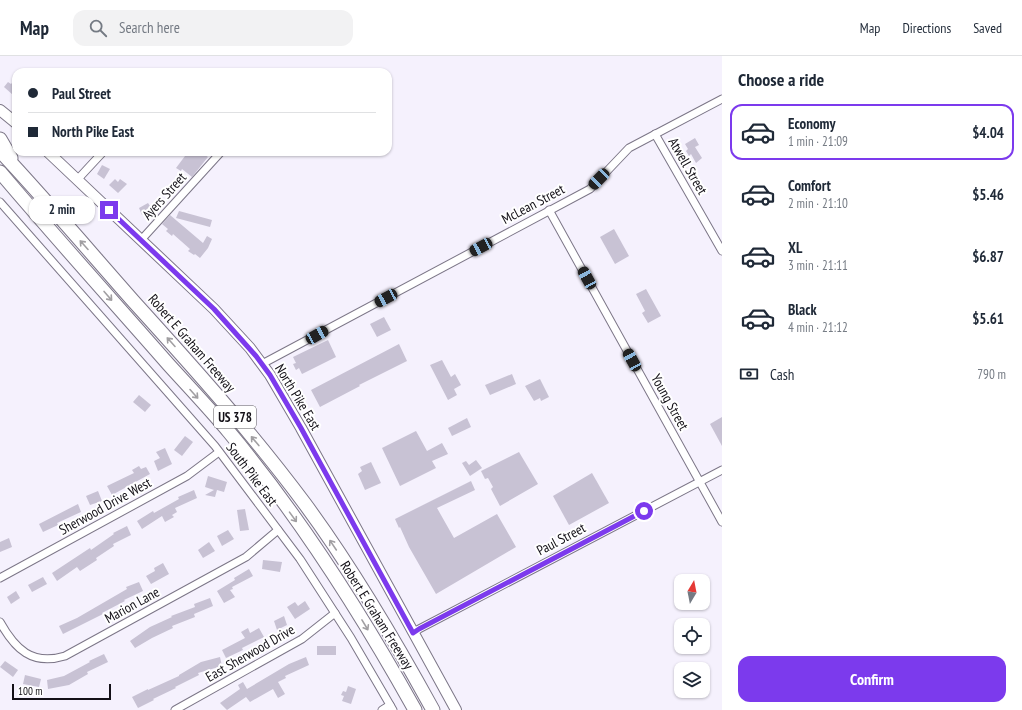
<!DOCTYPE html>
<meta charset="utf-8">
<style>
body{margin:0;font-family:"PT Sans Narrow",sans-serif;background:#f2f2f3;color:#1f2937;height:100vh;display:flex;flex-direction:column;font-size:15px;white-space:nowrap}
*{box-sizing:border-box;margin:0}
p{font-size:13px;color:#747a83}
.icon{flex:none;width:22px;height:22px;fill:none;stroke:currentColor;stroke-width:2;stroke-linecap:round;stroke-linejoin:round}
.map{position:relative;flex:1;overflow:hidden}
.panel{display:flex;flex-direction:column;background:#fff;width:300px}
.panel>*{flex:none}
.hud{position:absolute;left:12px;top:12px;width:380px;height:88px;border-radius:12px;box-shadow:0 1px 3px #0004;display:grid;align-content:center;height:88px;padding:0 16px;background:#fff}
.needle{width:26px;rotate:10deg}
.controls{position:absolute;left:674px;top:518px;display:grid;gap:8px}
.controls a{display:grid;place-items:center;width:36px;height:36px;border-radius:8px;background:#fff;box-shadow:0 1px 3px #0004;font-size:20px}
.scale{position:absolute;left:12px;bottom:10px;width:99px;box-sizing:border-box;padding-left:4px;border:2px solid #131017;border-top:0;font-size:11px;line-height:14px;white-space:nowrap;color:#131017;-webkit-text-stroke:3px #fff;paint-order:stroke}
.end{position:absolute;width:18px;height:18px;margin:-9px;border:5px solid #7c3aed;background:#fff;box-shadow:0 0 0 2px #fff}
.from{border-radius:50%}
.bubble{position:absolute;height:28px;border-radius:12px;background:#fff;box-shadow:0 1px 3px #0004;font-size:13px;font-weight:800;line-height:28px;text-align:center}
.car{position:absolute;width:12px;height:24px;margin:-12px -6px;border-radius:5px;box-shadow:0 0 3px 1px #0007;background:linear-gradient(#222 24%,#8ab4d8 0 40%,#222 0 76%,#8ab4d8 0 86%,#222 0)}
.hud b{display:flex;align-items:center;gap:14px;height:38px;font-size:15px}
.hud b+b{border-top:1px solid #e0e1e3}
.hud i{width:10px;height:10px;background:#1f2937}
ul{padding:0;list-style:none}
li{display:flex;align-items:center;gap:12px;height:56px;margin:0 8px 6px;padding:0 8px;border:2px solid transparent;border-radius:12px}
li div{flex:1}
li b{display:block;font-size:15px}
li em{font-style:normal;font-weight:800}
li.on{border-color:#7c3aed}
li>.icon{width:36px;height:36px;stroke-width:1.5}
h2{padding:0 16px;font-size:18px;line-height:48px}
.pay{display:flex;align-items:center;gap:10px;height:44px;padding:0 16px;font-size:15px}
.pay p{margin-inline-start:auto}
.primary-button{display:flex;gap:8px;margin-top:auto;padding:8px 16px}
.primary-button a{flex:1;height:46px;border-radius:12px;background:#7c3aed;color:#fff;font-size:16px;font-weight:800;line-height:46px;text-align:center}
header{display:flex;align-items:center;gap:24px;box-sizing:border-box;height:56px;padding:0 20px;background:#fff;border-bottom:1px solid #e0e1e3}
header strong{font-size:19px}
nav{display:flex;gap:22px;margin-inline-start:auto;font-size:14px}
.search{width:280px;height:36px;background:#f2f2f3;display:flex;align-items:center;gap:10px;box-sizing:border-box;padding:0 14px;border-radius:12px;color:#747a83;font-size:15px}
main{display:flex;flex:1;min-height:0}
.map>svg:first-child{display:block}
.building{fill:#c8c2d4}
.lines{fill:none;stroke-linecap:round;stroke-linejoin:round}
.street-casing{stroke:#7c7687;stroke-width:9}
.secondary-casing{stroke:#7c7687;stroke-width:12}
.highway-casing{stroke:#7c7687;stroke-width:15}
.street{stroke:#fff;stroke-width:7}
.secondary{stroke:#fff;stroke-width:10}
.highway{stroke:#fff;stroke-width:13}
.oneway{stroke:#a19fa2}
.route{stroke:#7c3aed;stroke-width:5}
.labels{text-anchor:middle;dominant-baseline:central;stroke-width:4;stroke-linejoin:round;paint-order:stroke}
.shield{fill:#fff;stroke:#5a585d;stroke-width:1}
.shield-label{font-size:13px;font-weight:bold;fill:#131017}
.street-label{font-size:14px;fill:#131017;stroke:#fff}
</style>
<header>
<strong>Map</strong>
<div class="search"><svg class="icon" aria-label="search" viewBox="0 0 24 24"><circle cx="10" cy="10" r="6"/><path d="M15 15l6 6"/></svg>Search here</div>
<nav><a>Map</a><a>Directions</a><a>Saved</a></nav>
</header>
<main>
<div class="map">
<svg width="722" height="654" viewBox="0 0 722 654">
<rect width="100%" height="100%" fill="#f5f1fd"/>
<g class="building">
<path d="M 8,26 L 11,28 L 13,26 L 16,29 L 16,36 L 13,39 L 4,31 Z"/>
<path d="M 695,82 L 699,89 L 695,91 L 702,102 L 696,107 L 691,98 L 689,100 L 686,95 L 688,93 L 685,88 Z"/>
<path d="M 188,96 L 201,96 L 208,101 L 192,121 L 182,113 L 181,115 L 176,112 Z"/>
<path d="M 102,109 L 110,113 L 104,123 L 97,118 Z"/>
<path d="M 115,123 L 118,126 L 120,123 L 127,128 L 118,137 L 109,129 Z"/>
<path d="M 148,147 L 152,153 L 142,159 L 139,152 Z"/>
<path d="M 179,155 L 212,164 L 210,171 L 176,162 Z"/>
<path d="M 170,159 L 203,187 L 207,180 L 212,183 L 208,192 L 200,202 L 195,198 L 194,199 L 188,195 L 190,193 L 173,178 L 172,180 L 166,175 L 168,173 L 162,168 Z"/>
<path d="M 614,173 L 629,200 L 615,208 L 600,181 Z"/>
<path d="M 646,233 L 661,260 L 648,267 L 642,257 L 645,255 L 636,238 Z"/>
<path d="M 384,261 L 391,274 L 377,281 L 370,268 Z"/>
<path d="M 328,284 L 336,301 L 302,318 L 299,312 L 296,314 L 293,308 L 296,307 L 293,301 Z"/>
<path d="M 399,288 L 407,305 L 359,329 L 360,330 L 320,351 L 311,334 Z"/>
<path d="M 442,304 L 451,321 L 455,318 L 461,329 L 454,333 L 457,339 L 448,344 L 430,309 Z"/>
<path d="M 512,318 L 516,328 L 490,339 L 485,329 Z"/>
<path d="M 540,323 L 549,341 L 541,345 L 540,342 L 534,345 L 525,330 Z"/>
<path d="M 139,339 L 151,349 L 145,356 L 133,346 Z"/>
<path d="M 722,361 L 722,390 L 710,368 Z"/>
<path d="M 467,362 L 471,371 L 452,380 L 448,372 Z"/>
<path d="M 416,375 L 427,395 L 442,387 L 448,398 L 432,405 L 436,412 L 400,430 L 382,392 Z"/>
<path d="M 185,380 L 193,386 L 182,400 L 174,394 Z"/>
<path d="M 165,392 L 172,408 L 158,415 L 154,405 L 160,402 L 156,396 Z"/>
<path d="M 519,396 L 538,428 L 500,450 L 491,433 L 493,431 L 488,422 L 485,423 L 481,415 Z"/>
<path d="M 476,404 L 482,412 L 470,420 L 462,407 L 466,405 L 469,409 Z"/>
<path d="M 371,406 L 381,427 L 365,434 L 358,418 L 362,415 L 360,411 Z"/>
<path d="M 139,410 L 141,413 L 146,411 L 150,418 L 112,439 L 107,430 L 134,417 L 132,414 Z"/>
<path d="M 592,417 L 609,447 L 569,469 L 553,440 Z"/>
<path d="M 208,420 L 227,426 L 224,436 L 217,434 L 215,441 L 205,439 L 214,434 L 205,431 Z"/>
<path d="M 471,425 L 475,434 L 437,452 L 454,482 L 497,458 L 516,491 L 436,538 L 409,491 L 400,471 L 399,472 L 395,463 Z"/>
<path d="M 194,434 L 197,442 L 175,452 L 177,456 L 172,459 L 174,461 L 165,466 L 162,460 L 142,473 L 137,465 L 153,455 L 154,457 L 179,443 L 178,441 Z"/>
<path d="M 98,435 L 102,445 L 90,449 L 86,440 Z"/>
<path d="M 78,448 L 81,456 L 57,467 L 58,469 L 43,476 L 39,468 Z"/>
<path d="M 245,453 L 249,474 L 240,475 L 237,454 Z"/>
<path d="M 127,470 L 131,479 L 113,488 L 114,490 L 96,502 L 97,504 L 80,515 L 77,511 L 57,525 L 52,517 L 90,492 L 91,494 L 114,478 L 113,477 Z"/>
<path d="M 228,474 L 234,483 L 222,490 L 217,480 Z"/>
<path d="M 9,482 L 12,491 L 0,496 L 0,486 Z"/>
<path d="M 209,486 L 215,495 L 203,502 L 198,494 Z"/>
<path d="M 263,504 L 282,506 L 280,516 L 262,513 Z"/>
<path d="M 163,507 L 169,518 L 151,528 L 146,520 L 155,515 L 154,512 Z"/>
<path d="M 249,513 L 253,520 L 232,531 L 233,533 L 230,534 L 235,541 L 224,547 L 217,535 L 235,524 L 234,522 Z"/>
<path d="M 43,521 L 47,528 L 32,536 L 28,529 Z"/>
<path d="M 139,526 L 143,535 L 124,544 L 125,545 L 102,557 L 103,558 L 63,578 L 59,570 L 77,562 L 127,533 L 126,531 Z"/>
<path d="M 16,535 L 20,542 L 11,548 L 7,541 Z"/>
<path d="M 210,542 L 213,550 L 194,558 L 195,561 L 172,570 L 173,572 L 152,582 L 135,592 L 130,585 L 150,571 L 172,561 L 171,560 L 195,551 L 194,548 Z"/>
<path d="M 305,545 L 310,553 L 295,563 L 287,551 L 295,546 L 298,550 Z"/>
<path d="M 284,560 L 287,569 L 277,574 L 274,565 Z"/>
<path d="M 248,572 L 250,577 L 259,572 L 264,581 L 242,592 L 243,594 L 226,602 L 222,594 L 245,582 L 241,576 Z"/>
<rect x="317" y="590" width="19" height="9"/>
<path d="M 104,598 L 108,606 L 87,616 L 88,618 L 69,629 L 48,633 L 47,624 L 64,620 L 90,606 L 89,605 Z"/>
<path d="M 220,601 L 222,610 L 198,617 L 199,619 L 175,631 L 176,632 L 153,643 L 154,644 L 138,652 L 132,641 L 148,633 L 148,634 L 179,620 L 179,619 L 201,606 Z"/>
<path d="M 306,601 L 309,609 L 285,620 L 286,622 L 278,626 L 285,638 L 278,642 L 273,633 L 250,646 L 246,641 L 227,654 L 220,647 L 240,633 L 238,629 L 243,626 L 247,633 L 289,608 Z"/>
<path d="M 5,605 L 18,614 L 13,621 L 0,611 Z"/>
<path d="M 25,619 L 41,623 L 39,631 L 23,628 Z"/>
<path d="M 348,630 L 356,633 L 351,648 L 342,645 L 344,640 L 341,639 L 343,635 L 346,636 Z"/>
</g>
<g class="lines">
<g class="street-casing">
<g id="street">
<path d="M 655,78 L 722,195"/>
<path d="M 77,124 L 103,96"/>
<path d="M 0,146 L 215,390 L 300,503 L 351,582 L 393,654"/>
<path d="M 549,154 L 722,466"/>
<path d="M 141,184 L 221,96"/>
<path d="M 262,308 L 590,133 L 629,92 L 722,43"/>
<path d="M 0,522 L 187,420 L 219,396"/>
<path d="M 0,566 C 15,593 32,610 65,600 L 246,501 L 278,474"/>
<path d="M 413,577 L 419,573 L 722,414"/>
<path d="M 175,654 L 302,583 L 335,557"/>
<path d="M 382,654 L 390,649"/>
</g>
</g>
<g class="secondary-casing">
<g id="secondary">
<path d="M 0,54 L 16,67"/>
<path d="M 48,96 L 214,253 L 250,292 L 270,319 L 301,372 L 456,654"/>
</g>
</g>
<g class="highway-casing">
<g id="highway">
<path d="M 0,83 L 11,102"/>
<path d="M 0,95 C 46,144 90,196 135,247 C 194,312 253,378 305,448 C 353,513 394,583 433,654"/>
<path d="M 0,116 C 55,181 113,245 169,309 C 189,331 210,353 229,376 C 300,461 361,557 415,654"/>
</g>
</g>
<use href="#street" class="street"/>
<use href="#secondary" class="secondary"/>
<use href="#highway" class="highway"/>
</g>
<defs><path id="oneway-shaft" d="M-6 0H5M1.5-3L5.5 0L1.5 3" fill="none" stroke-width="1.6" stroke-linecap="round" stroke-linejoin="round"/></defs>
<g class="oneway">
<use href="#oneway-shaft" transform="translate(84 189) rotate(-132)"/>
<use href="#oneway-shaft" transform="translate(108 240) rotate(49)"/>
<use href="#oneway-shaft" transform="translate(171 286) rotate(-132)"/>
<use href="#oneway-shaft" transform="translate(194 338) rotate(48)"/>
<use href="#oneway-shaft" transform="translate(255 385) rotate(-130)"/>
<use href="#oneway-shaft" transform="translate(293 461) rotate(54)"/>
<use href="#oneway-shaft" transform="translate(333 489) rotate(-124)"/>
<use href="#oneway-shaft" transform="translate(365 569) rotate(59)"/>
</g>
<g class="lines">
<path class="route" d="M 109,154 L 214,253 L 256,300 L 270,319 L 301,372 L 413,577 L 419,573 L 644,455"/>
</g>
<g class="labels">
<rect class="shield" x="214" y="350" width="42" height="22" rx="3"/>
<g class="shield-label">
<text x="235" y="361">US 378</text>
</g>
<g class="street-label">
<text transform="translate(688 110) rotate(60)">Atwell Street</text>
<text transform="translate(164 140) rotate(-48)">Ayers Street</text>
<text transform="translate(533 148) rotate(-28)">McLean Street</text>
<text transform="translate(192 287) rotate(49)">Robert E Graham Freeway</text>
<text transform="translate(298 341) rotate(59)">North Pike East</text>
<text transform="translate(670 346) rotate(61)">Young Street</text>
<text transform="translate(252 418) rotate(53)">South Pike East</text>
<text transform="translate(105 450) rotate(-29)">Sherwood Drive West</text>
<text transform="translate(561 483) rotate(-28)">Paul Street</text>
<text transform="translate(132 549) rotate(-29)">Marion Lane</text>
<text transform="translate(377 559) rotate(58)">Robert E Graham Freeway</text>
<text transform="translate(250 597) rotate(-30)">East Sherwood Drive</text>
</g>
</g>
</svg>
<div class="controls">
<a><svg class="needle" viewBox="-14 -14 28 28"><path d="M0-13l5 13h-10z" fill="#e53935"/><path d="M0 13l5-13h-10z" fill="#747a83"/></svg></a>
<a><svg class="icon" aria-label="locate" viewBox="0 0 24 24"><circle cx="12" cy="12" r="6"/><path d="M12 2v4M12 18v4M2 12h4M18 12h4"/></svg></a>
<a><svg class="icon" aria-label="layers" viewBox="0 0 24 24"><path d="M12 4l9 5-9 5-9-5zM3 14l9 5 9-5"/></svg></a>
</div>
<div class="scale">100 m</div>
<i class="end from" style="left:644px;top:455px"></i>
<i class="end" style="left:109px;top:154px"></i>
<div class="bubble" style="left:29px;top:140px;width:66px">2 min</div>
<i class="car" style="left:599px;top:123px;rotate:224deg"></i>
<i class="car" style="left:481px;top:191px;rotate:242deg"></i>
<i class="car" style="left:587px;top:222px;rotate:331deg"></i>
<i class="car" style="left:386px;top:242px;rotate:242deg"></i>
<i class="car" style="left:317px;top:279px;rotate:61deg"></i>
<i class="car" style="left:632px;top:304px;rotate:331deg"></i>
<div class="hud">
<b><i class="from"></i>Paul Street</b>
<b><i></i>North Pike East</b>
</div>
</div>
<section class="panel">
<h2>Choose a ride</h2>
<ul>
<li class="on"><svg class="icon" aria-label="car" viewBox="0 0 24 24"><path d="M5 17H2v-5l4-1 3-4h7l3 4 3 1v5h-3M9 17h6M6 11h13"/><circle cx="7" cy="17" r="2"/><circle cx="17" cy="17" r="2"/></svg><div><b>Economy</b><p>1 min · 21:09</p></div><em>$4.04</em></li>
<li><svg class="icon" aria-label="car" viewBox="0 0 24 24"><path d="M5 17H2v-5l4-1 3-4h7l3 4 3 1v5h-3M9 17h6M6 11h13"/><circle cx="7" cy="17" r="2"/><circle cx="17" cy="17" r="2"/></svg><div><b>Comfort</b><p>2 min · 21:10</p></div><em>$5.46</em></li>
<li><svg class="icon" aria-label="car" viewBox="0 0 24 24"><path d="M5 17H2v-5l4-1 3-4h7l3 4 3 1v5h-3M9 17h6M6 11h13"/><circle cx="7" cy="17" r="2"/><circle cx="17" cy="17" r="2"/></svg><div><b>XL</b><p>3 min · 21:11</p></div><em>$6.87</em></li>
<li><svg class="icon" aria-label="car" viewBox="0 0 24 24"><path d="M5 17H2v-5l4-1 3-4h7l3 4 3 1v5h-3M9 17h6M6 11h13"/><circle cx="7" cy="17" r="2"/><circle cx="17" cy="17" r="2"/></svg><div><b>Black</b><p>4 min · 21:12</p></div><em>$5.61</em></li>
</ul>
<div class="pay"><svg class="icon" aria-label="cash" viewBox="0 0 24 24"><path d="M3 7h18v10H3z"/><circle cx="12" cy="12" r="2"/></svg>Cash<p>790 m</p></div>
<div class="primary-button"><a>Confirm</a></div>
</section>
</main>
